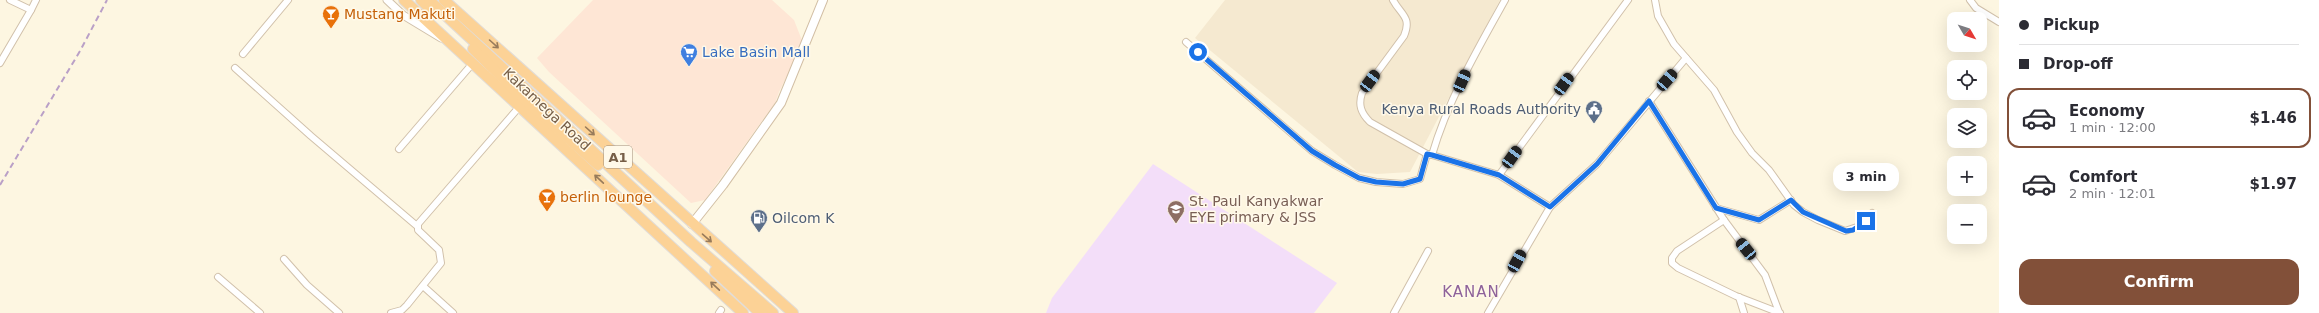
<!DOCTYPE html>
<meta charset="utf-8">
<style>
body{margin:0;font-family:"DejaVu Sans",sans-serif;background:#f2f2f3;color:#2b2b33;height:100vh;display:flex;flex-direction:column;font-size:15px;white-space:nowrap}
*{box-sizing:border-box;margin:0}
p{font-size:13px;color:#7c7c81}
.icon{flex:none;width:22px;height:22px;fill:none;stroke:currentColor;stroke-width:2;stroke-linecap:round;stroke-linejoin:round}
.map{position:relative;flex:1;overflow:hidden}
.side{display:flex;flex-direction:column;background:#fff;width:320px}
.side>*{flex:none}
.banner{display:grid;align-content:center;height:88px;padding:0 20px;background:#fff}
.needle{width:26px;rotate:129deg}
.controls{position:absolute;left:1947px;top:12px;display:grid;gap:8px}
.controls a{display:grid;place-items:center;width:40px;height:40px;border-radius:8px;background:#fff;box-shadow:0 4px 16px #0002;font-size:20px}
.end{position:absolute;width:18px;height:18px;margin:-9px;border:5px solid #1a73e8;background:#fff;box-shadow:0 0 0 2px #fff}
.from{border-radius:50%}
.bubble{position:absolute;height:28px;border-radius:12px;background:#fff;box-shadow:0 4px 16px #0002;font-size:13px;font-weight:700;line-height:28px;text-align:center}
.car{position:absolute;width:12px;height:24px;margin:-12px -6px;border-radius:5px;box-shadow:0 0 3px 1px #0007;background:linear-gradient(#222 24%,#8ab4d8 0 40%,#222 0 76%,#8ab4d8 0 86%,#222 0)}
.banner b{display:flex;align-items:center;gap:14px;height:38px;font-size:15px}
.banner b+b{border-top:1px solid #e1e1e2}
.banner i{width:10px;height:10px;background:#2b2b33}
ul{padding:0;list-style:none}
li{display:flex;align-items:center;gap:12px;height:60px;margin:0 8px 6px;padding:0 12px;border:2px solid transparent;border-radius:12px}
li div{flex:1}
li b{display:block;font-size:15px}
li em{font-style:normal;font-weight:700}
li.current{border-color:#825039}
li>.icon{width:36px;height:36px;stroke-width:1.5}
.cta{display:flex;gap:8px;margin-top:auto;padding:8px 20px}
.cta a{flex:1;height:46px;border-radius:12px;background:#825039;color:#fff;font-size:16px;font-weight:700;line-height:46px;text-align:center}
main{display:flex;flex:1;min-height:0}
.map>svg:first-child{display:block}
.residential{fill:#f5e9d0}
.commercial{fill:#fee6d5}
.education{fill:#f3def9}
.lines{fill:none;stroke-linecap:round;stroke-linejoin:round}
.minor-casing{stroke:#d1c1ab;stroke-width:8}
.tertiary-casing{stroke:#d1c1ab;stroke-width:9}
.secondary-casing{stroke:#d2bfa5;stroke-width:10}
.trunk-casing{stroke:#e1dcd7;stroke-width:12}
.minor{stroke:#fff;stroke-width:6}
.tertiary{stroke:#fff;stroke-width:7}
.secondary{stroke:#fff;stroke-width:8}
.trunk{stroke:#fcd296;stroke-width:10}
.rail{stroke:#baa0c7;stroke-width:2;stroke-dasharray:6 4;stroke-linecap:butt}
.oneway{stroke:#987b5b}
.route{stroke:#1a73e8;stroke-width:5}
.labels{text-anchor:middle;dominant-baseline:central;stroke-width:3;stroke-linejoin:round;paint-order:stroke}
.shield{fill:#fff9e9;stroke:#9f8c78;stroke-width:1}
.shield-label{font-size:13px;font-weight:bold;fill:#765e47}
.food-label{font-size:14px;fill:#c56008;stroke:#fff9e9;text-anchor:start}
.shop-label{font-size:14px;fill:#366cbe;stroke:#fff9e9;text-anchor:start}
.street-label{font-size:14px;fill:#765e47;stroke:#fff9e9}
.service-label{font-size:14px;fill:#4e5e75;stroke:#fff9e9;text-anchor:end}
.education-label{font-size:14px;fill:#785e54;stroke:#fff9e9;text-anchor:start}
.neighbourhood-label{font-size:15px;letter-spacing:1px;fill:#8e629a;stroke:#fff9e9}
</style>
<main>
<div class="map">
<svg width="1999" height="313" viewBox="0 0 1999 313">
<rect width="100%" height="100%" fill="#fdf6e1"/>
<path class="residential" d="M 1225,0 L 1500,0 L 1410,172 L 1377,174 L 1358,172 L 1195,38 Z"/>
<path class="commercial" d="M 593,0 L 772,0 L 794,20 L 803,43 L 779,92 L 775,103 L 705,200 L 691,203 L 549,72 L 537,58 Z"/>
<path class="education" d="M 1153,164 L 1337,283 L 1314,313 L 1046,313 L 1052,298 Z"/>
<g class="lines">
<g class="minor-casing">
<g id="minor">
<path d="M 1393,0 C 1401,15 1412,17 1404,36 L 1362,93 C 1358,105 1361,113 1370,122 L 1427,154"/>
<path d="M 1655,0 L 1658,16 L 1674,44 L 1714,90 L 1737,132 L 1752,153 L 1769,170 L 1794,205 L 1803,212 L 1818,220 L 1845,231 L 1860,226 L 1872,213"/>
<path d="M 1970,0 L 1976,8 L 1999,22"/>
<path d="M 31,10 L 36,0"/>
<path d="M 1186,42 L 1312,151 L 1335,165 L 1359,178 L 1376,182 L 1403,184 L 1420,179 L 1427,154 L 1432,155 C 1448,100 1477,50 1505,0"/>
<path d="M 243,54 L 288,0"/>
<path d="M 0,63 L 31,10 L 10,0"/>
<path d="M 235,68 L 311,136 L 417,226"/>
<path d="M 1649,101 L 1724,220 L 1765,275 L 1779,312"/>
<path d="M 399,149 L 473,63"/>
<path d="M 1432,155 L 1499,175 L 1550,207"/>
<path d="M 1499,175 L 1628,0"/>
<path d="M 1716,208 L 1759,220 L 1791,200"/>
<path d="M 1724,220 L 1677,251 L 1672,258 L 1672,263 L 1678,268 L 1736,296 L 1780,313"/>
<path d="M 284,259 L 307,285 L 339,313"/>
<path d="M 218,277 L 260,313"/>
<path d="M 423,286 L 453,313"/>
<path d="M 1739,297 L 1744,313"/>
<path d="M 391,313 L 402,310 L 407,305 L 441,263 L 439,250 L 418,230 L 418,224 L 520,106"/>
<path d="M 719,313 L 721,310"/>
<path d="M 1394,313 L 1428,251"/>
<path d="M 1488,313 L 1550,207 L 1597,164 L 1686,58"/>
</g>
</g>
<g class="tertiary-casing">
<path id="tertiary" d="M 387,0 L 403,15 L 441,38"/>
</g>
<g class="secondary-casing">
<path id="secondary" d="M 692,224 L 723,185 L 781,103 L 823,0"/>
</g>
<g class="trunk-casing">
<g id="trunk">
<path d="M 404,0 L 743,313"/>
<path d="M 421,0 L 432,11"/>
<path d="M 429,0 L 691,242 L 773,313"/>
<path d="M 444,0 L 793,313"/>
<path d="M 473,49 L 527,102 L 598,165"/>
<path d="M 715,271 L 760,313"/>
</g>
</g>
<use href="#minor" class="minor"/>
<use href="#tertiary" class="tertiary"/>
<use href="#secondary" class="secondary"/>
<use href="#trunk" class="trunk"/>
<path class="rail" d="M 0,185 L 80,51 L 107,0"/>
</g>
<defs><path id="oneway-shaft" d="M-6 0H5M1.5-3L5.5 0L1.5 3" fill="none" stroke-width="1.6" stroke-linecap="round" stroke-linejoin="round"/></defs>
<g class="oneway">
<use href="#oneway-shaft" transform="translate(494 44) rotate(42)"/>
<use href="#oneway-shaft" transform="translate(590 131) rotate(42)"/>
<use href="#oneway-shaft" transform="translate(599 179) rotate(-137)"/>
<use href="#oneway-shaft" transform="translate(707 238) rotate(41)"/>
<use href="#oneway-shaft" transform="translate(715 286) rotate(-137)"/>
</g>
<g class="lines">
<path class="route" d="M 1198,52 L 1312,151 L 1335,165 L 1359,178 L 1376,182 L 1403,184 L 1420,179 L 1427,154 L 1432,155 L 1499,175 L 1550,207 L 1597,164 L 1649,101 L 1716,208 L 1759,220 L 1791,200 L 1803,212 L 1846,231 L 1853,230 L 1866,221"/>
</g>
<defs>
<g id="bar-pin" transform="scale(0.9)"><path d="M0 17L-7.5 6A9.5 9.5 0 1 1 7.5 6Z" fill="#e8710a" stroke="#fff9e9"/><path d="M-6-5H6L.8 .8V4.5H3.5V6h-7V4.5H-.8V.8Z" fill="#fff"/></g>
<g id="supermarket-pin" transform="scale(0.9)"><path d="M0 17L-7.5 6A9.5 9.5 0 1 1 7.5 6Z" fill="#3f7fe0" stroke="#fff9e9"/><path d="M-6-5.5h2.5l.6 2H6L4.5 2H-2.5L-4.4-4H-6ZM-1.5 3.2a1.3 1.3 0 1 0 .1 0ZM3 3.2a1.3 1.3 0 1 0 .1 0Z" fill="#fff"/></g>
<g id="civic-pin" transform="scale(0.9)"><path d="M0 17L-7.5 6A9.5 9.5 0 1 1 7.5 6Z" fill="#5c6f8a" stroke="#fff9e9"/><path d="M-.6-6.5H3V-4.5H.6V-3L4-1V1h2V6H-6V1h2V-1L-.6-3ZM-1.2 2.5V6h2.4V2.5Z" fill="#fff"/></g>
<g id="school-pin" transform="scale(0.9)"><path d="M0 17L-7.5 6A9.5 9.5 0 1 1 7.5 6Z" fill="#8d6e63" stroke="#fff9e9"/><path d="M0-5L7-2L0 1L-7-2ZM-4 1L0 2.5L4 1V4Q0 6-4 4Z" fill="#fff"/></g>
<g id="fuel-pin" transform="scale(0.9)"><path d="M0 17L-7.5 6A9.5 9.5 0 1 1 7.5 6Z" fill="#5c6f8a" stroke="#fff9e9"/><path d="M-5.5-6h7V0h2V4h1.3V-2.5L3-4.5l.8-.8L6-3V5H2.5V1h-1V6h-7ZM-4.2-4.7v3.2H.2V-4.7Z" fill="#fff"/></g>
</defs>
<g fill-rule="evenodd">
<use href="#bar-pin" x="331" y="14"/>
<use href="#supermarket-pin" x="689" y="52"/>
<use href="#civic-pin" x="1594" y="109"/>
<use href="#bar-pin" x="547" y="197"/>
<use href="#school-pin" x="1176" y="209"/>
<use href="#fuel-pin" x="759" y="218"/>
</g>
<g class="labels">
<rect class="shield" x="604" y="146" width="28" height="22" rx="3"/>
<g class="shield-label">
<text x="618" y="157">A1</text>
</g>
<g class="food-label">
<text x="344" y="14">Mustang Makuti</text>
<text x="560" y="197">berlin lounge</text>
</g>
<g class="shop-label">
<text x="702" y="52">Lake Basin Mall</text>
</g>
<g class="street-label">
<text transform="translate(547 109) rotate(43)">Kakamega Road</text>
</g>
<g class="service-label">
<text x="1581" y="109">Kenya Rural Roads Authority</text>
<text x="772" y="218" text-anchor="start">Oilcom K</text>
</g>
<g class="education-label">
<text x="1189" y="201">St. Paul Kanyakwar<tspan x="1189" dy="16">EYE primary &amp; JSS</tspan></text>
</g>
<g class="neighbourhood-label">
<text x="1471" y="292">KANAN</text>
</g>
</g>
</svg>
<div class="controls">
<a><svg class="needle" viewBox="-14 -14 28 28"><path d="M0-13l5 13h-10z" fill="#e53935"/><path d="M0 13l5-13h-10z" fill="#7c7c81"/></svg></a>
<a><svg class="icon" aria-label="locate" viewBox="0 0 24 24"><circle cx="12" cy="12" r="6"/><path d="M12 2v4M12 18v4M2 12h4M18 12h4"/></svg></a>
<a><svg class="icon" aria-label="layers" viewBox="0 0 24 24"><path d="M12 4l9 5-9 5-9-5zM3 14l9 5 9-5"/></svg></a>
<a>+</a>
<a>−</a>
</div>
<i class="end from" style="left:1198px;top:52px"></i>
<i class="end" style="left:1866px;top:221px"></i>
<div class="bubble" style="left:1833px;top:163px;width:66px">3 min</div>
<i class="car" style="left:1667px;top:80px;rotate:41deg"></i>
<i class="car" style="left:1370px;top:81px;rotate:37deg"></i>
<i class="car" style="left:1462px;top:81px;rotate:24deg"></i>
<i class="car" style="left:1564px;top:84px;rotate:36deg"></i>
<i class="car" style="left:1512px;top:157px;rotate:36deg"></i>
<i class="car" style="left:1746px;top:249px;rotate:321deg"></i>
<i class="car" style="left:1517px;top:261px;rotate:29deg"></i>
</div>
<section class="side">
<div class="banner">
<b><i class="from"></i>Pickup</b>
<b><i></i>Drop-off</b>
</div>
<ul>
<li class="current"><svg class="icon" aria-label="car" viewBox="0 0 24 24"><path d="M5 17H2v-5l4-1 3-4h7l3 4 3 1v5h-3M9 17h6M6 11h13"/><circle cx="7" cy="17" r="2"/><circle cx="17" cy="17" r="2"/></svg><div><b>Economy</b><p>1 min · 12:00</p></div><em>$1.46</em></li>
<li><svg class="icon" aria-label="car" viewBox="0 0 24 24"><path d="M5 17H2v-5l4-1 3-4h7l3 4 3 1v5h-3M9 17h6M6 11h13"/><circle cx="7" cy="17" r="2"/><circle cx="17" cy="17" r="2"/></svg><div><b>Comfort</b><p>2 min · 12:01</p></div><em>$1.97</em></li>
</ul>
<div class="cta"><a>Confirm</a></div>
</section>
</main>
